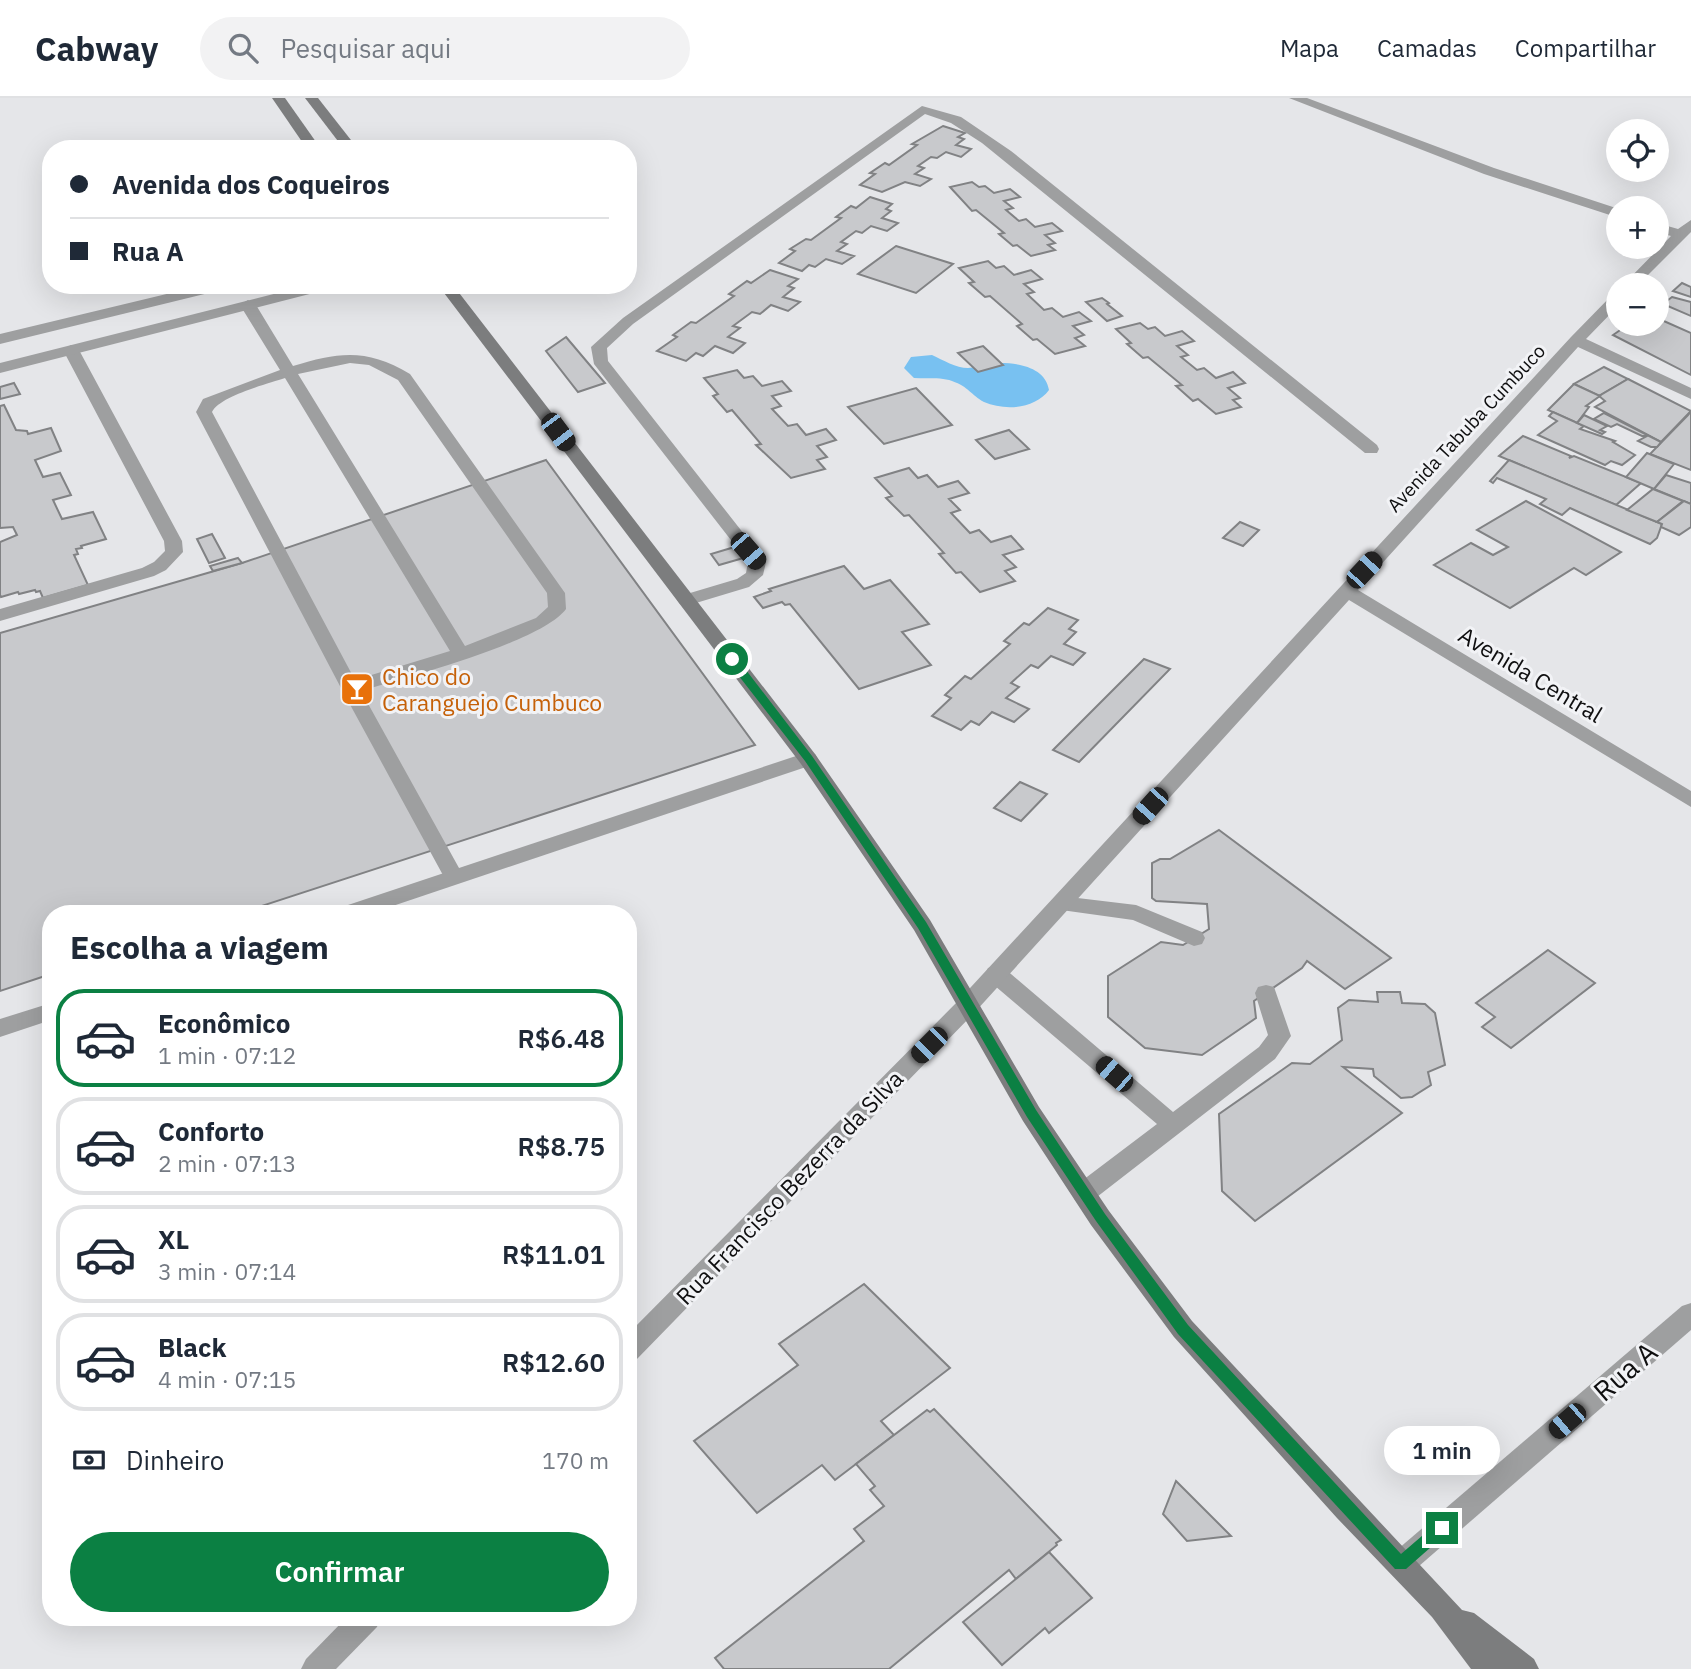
<!DOCTYPE html>
<html lang="pt">
<meta charset="utf-8">
<style>
body{margin:0;font-family:"IBM Plex Sans",sans-serif;background:#f2f2f3;color:#1f2937;height:100vh;display:flex;flex-direction:column;font-size:26px;white-space:nowrap}
*{box-sizing:border-box;margin:0}
p{font-size:23px;color:#747a83}
.icon{flex:none;width:38px;height:38px;fill:none;stroke:currentColor;stroke-width:2;stroke-linecap:round;stroke-linejoin:round}
.map{position:relative;flex:1;overflow:hidden}
.sheet{position:absolute;left:42px;top:807px;width:595px;height:721px;display:flex;flex-direction:column;background:#fff;border-radius:28px;box-shadow:0 7px 28px #0002}
.sheet>*{flex:none}
.guide{position:absolute;left:42px;top:42px;width:595px;height:154px;border-radius:28px;box-shadow:0 7px 28px #0002;display:grid;align-content:center;height:154px;padding:0 28px;background:#fff}
.tools{position:absolute;left:1606px;top:21px;display:grid;gap:14px}
.tools a{display:grid;place-items:center;width:63px;height:63px;border-radius:50%;background:#fff;box-shadow:0 7px 28px #0002;font-size:35px}
.end{position:absolute;width:32px;height:32px;margin:-16px;border:9px solid #0b8043;background:#fff;box-shadow:0 0 0 4px #fff}
.from{border-radius:50%}
.bubble{position:absolute;height:49px;border-radius:24px;background:#fff;box-shadow:0 7px 28px #0002;font-size:23px;font-weight:600;line-height:49px;text-align:center}
.car{position:absolute;width:21px;height:42px;margin:-21px -10px;border-radius:9px;box-shadow:0 0 5px 2px #0007;background:linear-gradient(#222 24%,#8ab4d8 0 40%,#222 0 76%,#8ab4d8 0 86%,#222 0)}
.guide b{display:flex;align-items:center;gap:24px;height:66px;font-size:26px}
.guide b+b{border-top:2px solid #e0e1e3}
.guide i{width:18px;height:18px;background:#1f2937}
ul{padding:0;list-style:none}
li{display:flex;align-items:center;gap:21px;height:98px;margin:0 14px 10px;padding:0 14px;border:4px solid #e0e1e3;border-radius:28px}
li div{flex:1}
li b{display:block;font-size:26px}
li em{font-style:normal;font-weight:600}
li.active{border-color:#0b8043}
li>.icon{width:63px;height:63px;stroke-width:1.5}
h2{padding:0 28px;font-size:32px;line-height:84px}
.pay{display:flex;align-items:center;gap:18px;height:77px;padding:0 28px;font-size:26px}
.pay p{margin-inline-start:auto}
.action{display:flex;gap:14px;margin-top:auto;padding:14px 28px}
.action a{flex:1;height:80px;border-radius:42px;background:#0b8043;color:#fff;font-size:28px;font-weight:600;line-height:80px;text-align:center}
header{display:flex;align-items:center;gap:42px;box-sizing:border-box;height:98px;padding:0 35px;background:#fff;border-bottom:2px solid #e0e1e3}
header strong{font-size:33px}
nav{display:flex;gap:38px;margin-inline-start:auto;font-size:24px}
.search{width:490px;height:63px;background:#f2f2f3;display:flex;align-items:center;gap:18px;box-sizing:border-box;padding:0 24px;border-radius:38px;color:#747a83;font-size:26px}
.map>svg:first-child{display:block}
.water{fill:#78c1f1}
.building{fill:#c8c9cc;stroke:#818284;stroke-width:2}
.lines{fill:none;stroke-linecap:round;stroke-linejoin:round}
.lane{fill:#9e9fa0;fill-rule:evenodd}
.street{fill:#9e9fa0;fill-rule:evenodd}
.secondary{fill:#7c7d7e;fill-rule:evenodd}
.route{fill:#0b8043}
.labels{text-anchor:middle;dominant-baseline:central;stroke-width:6;stroke-linejoin:round;paint-order:stroke}
.far-street-label{font-size:19px;fill:#0f0f10;stroke:#f2f3f6}
.street-label{font-size:23px;fill:#0f0f10;stroke:#f2f3f6}
.food-label{font-size:23px;fill:#c56008;stroke:#f2f3f6;text-anchor:start}
.near-street-label{font-size:28px;fill:#0f0f10;stroke:#f2f3f6}
</style>
<header>
<strong>Cabway</strong>
<div class="search"><svg class="icon" aria-label="search" viewBox="0 0 24 24"><circle cx="10" cy="10" r="6"/><path d="M15 15l6 6"/></svg>Pesquisar aqui</div>
<nav><a>Mapa</a><a>Camadas</a><a>Compartilhar</a></nav>
</header>
<div class="map">
<svg width="1691" height="1571" viewBox="0 0 1691 1571">
<rect width="100%" height="100%" fill="#e5e6e9"/>
<path class="water" d="M 932,257 C 943,262 956,270 968,270 C 974,270 979,267 984,266 C 1007,263 1045,265 1049,292 C 1035,311 1005,313 984,304 C 971,297 969,289 952,283 C 941,279 926,281 914,280 L 904,270 L 911,259 Z"/>
<g class="building">
<path d="M 943,28 L 965,35 L 958,39 L 964,41 L 956,47 L 971,51 L 961,59 L 946,54 L 937,60 L 931,59 L 918,68 L 924,70 L 915,76 L 931,81 L 920,88 L 905,84 L 882,94 L 860,87 L 875,76 L 870,75 L 885,65 L 889,67 L 917,47 L 912,46 Z"/>
<path d="M 972,84 L 979,89 L 985,88 L 994,95 L 1010,91 L 1020,99 L 1004,103 L 1013,110 L 1006,112 L 1019,123 L 1026,121 L 1035,129 L 1052,125 L 1062,133 L 1045,137 L 1055,145 L 1048,147 L 1055,152 L 1031,158 L 1017,147 L 1013,148 L 999,136 L 1004,135 L 976,112 L 972,113 L 950,89 Z"/>
<path d="M 870,99 L 892,106 L 886,111 L 891,113 L 882,120 L 898,125 L 887,133 L 871,128 L 862,135 L 856,133 L 841,144 L 847,146 L 837,153 L 854,158 L 842,166 L 826,161 L 815,169 L 809,167 L 802,173 L 779,165 L 795,153 L 790,151 L 806,141 L 811,142 L 841,120 L 836,119 L 851,108 L 856,110 Z"/>
<path d="M 896,148 L 953,166 L 916,195 L 858,176 Z"/>
<path d="M 988,163 L 996,170 L 1004,168 L 1014,177 L 1031,172 L 1042,181 L 1024,186 L 1034,194 L 1027,196 L 1044,212 L 1052,210 L 1063,219 L 1079,214 L 1091,223 L 1073,228 L 1084,237 L 1075,240 L 1085,248 L 1055,256 L 1037,241 L 1033,242 L 1017,228 L 1022,226 L 990,198 L 985,199 L 969,185 L 974,184 L 959,170 Z"/>
<path d="M 770,172 L 798,181 L 788,188 L 794,190 L 783,199 L 800,204 L 788,213 L 771,207 L 760,216 L 752,214 L 733,228 L 740,230 L 728,239 L 745,245 L 733,255 L 715,248 L 703,258 L 696,255 L 686,263 L 657,253 L 677,239 L 673,237 L 691,224 L 696,225 L 734,198 L 729,196 L 747,183 L 751,185 Z"/>
<path d="M 1682,185 L 1691,189 L 1691,199 L 1673,193 Z"/>
<path d="M 1672,199 L 1691,204 L 1691,218 L 1663,206 Z"/>
<path d="M 1102,200 L 1109,205 L 1107,206 L 1122,218 L 1107,223 L 1086,204 Z"/>
<path d="M 1657,220 L 1691,235 L 1691,277 L 1613,237 L 1629,226 L 1657,226 Z"/>
<path d="M 1140,225 L 1148,231 L 1155,229 L 1165,238 L 1182,233 L 1194,243 L 1177,248 L 1188,257 L 1181,259 L 1197,272 L 1204,270 L 1216,280 L 1233,274 L 1245,285 L 1228,290 L 1240,300 L 1233,302 L 1241,309 L 1216,316 L 1198,301 L 1193,303 L 1176,288 L 1182,287 L 1148,259 L 1143,260 L 1127,246 L 1131,245 L 1116,231 Z"/>
<path d="M 566,239 L 605,285 L 578,294 L 546,253 Z"/>
<path d="M 983,248 L 1003,267 L 978,274 L 958,255 Z"/>
<path d="M 1604,269 L 1628,281 L 1599,298 L 1574,286 Z"/>
<path d="M 737,272 L 744,280 L 753,278 L 762,288 L 782,283 L 791,293 L 772,298 L 781,308 L 772,311 L 788,328 L 797,326 L 806,337 L 826,331 L 836,342 L 817,348 L 827,359 L 817,362 L 825,371 L 791,380 L 756,347 L 761,346 L 732,312 L 727,314 L 713,298 L 718,296 L 704,280 Z"/>
<path d="M 1628,281 L 1691,313 L 1661,344 L 1595,309 L 1605,303 L 1599,298 Z"/>
<path d="M 14,285 L 20,296 L 0,301 L 0,289 Z"/>
<path d="M 1574,286 L 1600,298 L 1586,308 L 1589,309 L 1577,325 L 1548,312 Z"/>
<path d="M 916,290 L 952,327 L 884,346 L 848,309 Z"/>
<path d="M 4,307 L 16,332 L 27,333 L 28,336 L 51,330 L 61,353 L 35,362 L 43,379 L 60,375 L 71,397 L 53,402 L 62,421 L 93,414 L 106,441 L 81,448 L 82,450 L 76,451 L 78,456 L 74,457 L 88,487 L 43,500 L 40,493 L 36,494 L 35,492 L 19,496 L 18,494 L 1,499 L 0,497 L 0,444 L 17,437 L 13,429 L 0,430 L 0,308 Z"/>
<path d="M 1691,313 L 1691,372 L 1650,356 L 1688,317 Z"/>
<path d="M 1553,314 L 1584,328 L 1580,331 L 1615,343 L 1613,344 L 1635,357 L 1622,367 L 1611,363 L 1605,367 L 1538,337 L 1557,323 L 1549,318 Z"/>
<path d="M 1604,315 L 1661,344 L 1657,349 L 1651,349 L 1638,343 L 1647,338 L 1642,338 L 1617,326 L 1611,329 L 1594,321 Z"/>
<path d="M 1584,317 L 1607,328 L 1600,332 L 1605,334 L 1602,336 L 1577,325 Z"/>
<path d="M 1009,332 L 1029,351 L 995,361 L 976,342 Z"/>
<path d="M 1523,338 L 1571,358 L 1569,360 L 1574,358 L 1641,385 L 1616,407 L 1499,358 Z"/>
<path d="M 1647,355 L 1674,366 L 1654,391 L 1626,379 Z"/>
<path d="M 546,362 L 755,647 L 237,816 L 51,816 L 51,876 L 0,893 L 0,535 L 242,465 Z"/>
<path d="M 1509,362 L 1662,426 L 1657,440 L 1650,446 L 1570,410 L 1562,417 L 1540,406 L 1546,401 L 1497,380 L 1493,385 L 1490,383 Z"/>
<path d="M 909,370 L 918,380 L 927,377 L 938,389 L 958,383 L 969,395 L 949,401 L 960,412 L 951,415 L 970,435 L 979,432 L 991,444 L 1011,438 L 1023,451 L 1003,457 L 1016,469 L 1005,473 L 1015,483 L 980,494 L 961,474 L 956,475 L 939,456 L 944,455 L 909,417 L 904,418 L 886,400 L 892,398 L 875,380 Z"/>
<path d="M 1666,377 L 1691,385 L 1691,406 L 1654,391 Z"/>
<path d="M 1653,391 L 1683,403 L 1657,424 L 1627,412 Z"/>
<path d="M 1526,403 L 1621,454 L 1586,477 L 1574,470 L 1510,510 L 1434,467 L 1471,445 L 1493,457 L 1508,449 L 1477,432 Z"/>
<path d="M 1684,403 L 1691,406 L 1691,429 L 1679,437 L 1661,429 L 1662,426 L 1657,424 Z"/>
<path d="M 1240,424 L 1259,432 L 1243,448 L 1223,440 Z"/>
<path d="M 212,436 L 225,460 L 209,465 L 197,441 Z"/>
<path d="M 738,448 L 747,459 L 719,467 L 711,456 Z"/>
<path d="M 238,460 L 242,465 L 213,473 L 210,468 Z"/>
<path d="M 844,468 L 864,491 L 890,482 L 929,526 L 902,534 L 931,567 L 859,591 L 790,506 L 785,507 L 782,504 L 763,510 L 754,499 L 771,493 L 769,491 Z"/>
<path d="M 1048,510 L 1078,522 L 1069,531 L 1076,534 L 1064,546 L 1085,555 L 1073,567 L 1051,558 L 1038,570 L 1031,567 L 1011,585 L 1019,589 L 1006,600 L 1029,611 L 1014,624 L 992,614 L 979,627 L 971,623 L 961,632 L 932,618 L 951,600 L 945,597 L 965,578 L 971,581 L 1010,546 L 1004,543 L 1024,525 L 1029,527 Z"/>
<path d="M 1144,561 L 1170,571 L 1079,664 L 1053,652 Z"/>
<path d="M 1020,684 L 1047,696 L 1021,723 L 994,710 Z"/>
<path d="M 1219,732 L 1391,860 L 1345,891 L 1307,863 L 1302,870 L 1254,903 L 1256,920 L 1202,957 L 1145,950 L 1108,919 L 1108,878 L 1161,844 L 1183,847 L 1209,831 L 1207,806 L 1156,803 L 1152,800 L 1152,765 L 1160,761 L 1170,761 Z"/>
<path d="M 1548,852 L 1595,885 L 1511,950 L 1482,929 L 1495,919 L 1476,905 Z"/>
<path d="M 1377,894 L 1400,894 L 1402,905 L 1425,906 L 1435,915 L 1445,967 L 1428,974 L 1431,987 L 1412,999 L 1401,1000 L 1374,978 L 1373,971 L 1343,969 L 1402,1015 L 1255,1123 L 1222,1093 L 1219,1016 L 1292,965 L 1310,966 L 1342,942 L 1338,910 L 1349,902 L 1378,904 Z"/>
<path d="M 864,1186 L 950,1270 L 881,1323 L 894,1337 L 835,1382 L 822,1367 L 757,1415 L 694,1343 L 798,1267 L 779,1246 Z"/>
<path d="M 934,1311 L 1061,1442 L 1056,1445 L 1057,1447 L 1016,1481 L 1009,1472 L 889,1571 L 724,1571 L 715,1560 L 864,1443 L 854,1431 L 884,1408 L 870,1392 L 875,1388 L 856,1366 L 927,1312 L 930,1314 Z"/>
<path d="M 1176,1383 L 1231,1438 L 1187,1443 L 1163,1416 Z"/>
<path d="M 1049,1454 L 1092,1500 L 1049,1535 L 1045,1530 L 1002,1567 L 963,1524 Z"/>
</g>
<g class="lines">
<g class="lane">
<path d="M 248,202 L 256,207 L 293,268 C 339,254 367,250 410,276 L 565,495 L 566,511 C 542,544 405,580 361,593 L 464,779 L 461,784 L 454,786 L 447,784 L 444,779 L 341,590 L 196,314 L 203,301 L 280,272 L 240,207 ZM 350,265 L 369,267 L 398,282 L 547,495 L 548,509 L 536,520 L 465,548 L 298,276 ZM 285,280 L 450,553 L 355,582 L 212,314 C 220,298 267,286 285,280 Z"/>
<path d="M 71,247 L 79,252 L 182,443 L 183,454 L 166,472 L 154,478 L 0,523 L 0,511 L 142,470 L 154,464 L 165,453 L 164,443 L 63,252 Z"/>
<path d="M 1061,798 L 1136,807 L 1202,834 L 1205,840 L 1202,846 L 1194,848 L 1133,822 L 1054,811 L 1050,806 L 1054,801 Z"/>
<path d="M 996,868 L 1004,870 L 1173,1014 L 1259,949 L 1268,937 L 1255,895 L 1258,889 L 1266,887 L 1274,889 L 1291,938 L 1275,961 L 1093,1102 L 1084,1105 L 1075,1102 L 1072,1095 L 1075,1088 L 1157,1026 L 988,882 L 985,876 L 988,870 Z"/>
</g>
<g class="street">
<path d="M 1289,0 L 1307,0 L 1494,70 L 1619,111 L 1619,120 L 1484,76 Z"/>
<path d="M 922,8 L 961,19 L 1011,53 L 1377,347 L 1379,351 L 1377,355 L 1365,355 L 982,45 L 951,25 L 925,16 L 633,226 L 607,250 L 608,263 L 766,464 L 763,477 L 749,489 L 686,508 L 680,506 L 677,502 L 680,498 L 737,481 L 746,475 L 748,464 L 594,266 L 591,249 L 623,220 Z"/>
<path d="M 1691,122 L 1691,134 L 1638,187 L 1623,187 L 1671,138 L 1657,134 L 1657,125 L 1678,131 Z"/>
<path d="M 204,187 L 231,187 L 229,190 L 0,246 L 0,236 Z"/>
<path d="M 309,187 L 335,187 L 333,190 L 0,275 L 0,265 Z"/>
<path d="M 1619,194 L 1619,207 L 1586,241 L 1691,290 L 1691,301 L 1578,249 L 1358,492 L 1691,693 L 1691,709 L 1349,502 L 975,914 L 637,1261 L 628,1264 L 628,1236 L 959,902 L 1571,239 L 1614,195 Z"/>
<path d="M 808,654 L 815,656 L 818,661 L 815,666 L 369,816 L 334,816 L 336,811 Z"/>
<path d="M 51,905 L 51,922 L 0,939 L 0,921 Z"/>
<path d="M 1691,1205 L 1691,1232 L 1411,1475 L 1401,1479 L 1391,1475 L 1387,1466 L 1391,1457 L 1682,1208 Z"/>
<path d="M 347,1519 L 381,1519 L 377,1529 L 336,1571 L 301,1571 L 306,1561 Z"/>
</g>
<g class="secondary">
<path d="M 272,0 L 285,0 L 321,51 L 307,51 Z"/>
<path d="M 305,0 L 318,0 L 358,51 L 344,51 Z"/>
<path d="M 438,187 L 453,187 L 815,656 L 930,822 L 1039,1009 L 1109,1113 L 1192,1223 L 1462,1512 L 1474,1515 L 1534,1561 L 1539,1571 L 1471,1571 L 1432,1519 L 1337,1420 L 1174,1239 L 1091,1127 L 1023,1023 L 914,832 L 801,666 Z"/>
</g>
</g>
<path class="route" d="M 728,559 L 736,559 L 812,658 L 926,824 L 1036,1012 L 1105,1116 L 1188,1227 L 1401,1456 L 1437,1425 L 1447,1425 L 1450,1430 L 1447,1435 L 1406,1471 L 1395,1471 L 1178,1236 L 1096,1123 L 1027,1019 L 918,830 L 805,663 L 728,564 Z"/>
<defs>
<g id="bar-square" transform="scale(1.75)"><rect x="-9" y="-9" width="18" height="18" rx="4" fill="#e8710a" stroke="#f2f3f6"/><path d="M-6-5H6L.8 .8V4.5H3.5V6h-7V4.5H-.8V.8Z" fill="#fff"/></g>
</defs>
<g fill-rule="evenodd">
<use href="#bar-square" x="357" y="591"/>
</g>
<g class="labels">
<g class="far-street-label">
<text transform="translate(1466 330) rotate(-47)">Avenida Tabuba Cumbuco</text>
</g>
<g class="street-label">
<text transform="translate(1531 576) rotate(31)">Avenida Central</text>
<text transform="translate(789 1089) rotate(-46)">Rua Francisco Bezerra da Silva</text>
</g>
<g class="food-label">
<text x="382" y="578">Chico do<tspan x="382" dy="26">Caranguejo Cumbuco</tspan></text>
</g>
<g class="near-street-label">
<text transform="translate(1625 1273) rotate(-41)">Rua A</text>
</g>
</g>
</svg>
<div class="tools">
<a><svg class="icon" aria-label="locate" viewBox="0 0 24 24"><circle cx="12" cy="12" r="6"/><path d="M12 2v4M12 18v4M2 12h4M18 12h4"/></svg></a>
<a>+</a>
<a>−</a>
</div>
<i class="end from" style="left:732px;top:561px"></i>
<i class="end" style="left:1442px;top:1430px"></i>
<div class="bubble" style="left:1384px;top:1328px;width:116px">1 min</div>
<i class="car" style="left:558px;top:334px;rotate:143deg"></i>
<i class="car" style="left:748px;top:453px;rotate:139deg"></i>
<i class="car" style="left:1364px;top:472px;rotate:43deg"></i>
<i class="car" style="left:1150px;top:708px;rotate:222deg"></i>
<i class="car" style="left:929px;top:947px;rotate:225deg"></i>
<i class="car" style="left:1114px;top:976px;rotate:311deg"></i>
<i class="car" style="left:1567px;top:1323px;rotate:229deg"></i>
<div class="guide">
<b><i class="from"></i>Avenida dos Coqueiros</b>
<b><i></i>Rua A</b>
</div>
<section class="sheet">
<h2>Escolha a viagem</h2>
<ul>
<li class="active"><svg class="icon" aria-label="car" viewBox="0 0 24 24"><path d="M5 17H2v-5l4-1 3-4h7l3 4 3 1v5h-3M9 17h6M6 11h13"/><circle cx="7" cy="17" r="2"/><circle cx="17" cy="17" r="2"/></svg><div><b>Econômico</b><p>1 min · 07:12</p></div><em>R$6.48</em></li>
<li><svg class="icon" aria-label="car" viewBox="0 0 24 24"><path d="M5 17H2v-5l4-1 3-4h7l3 4 3 1v5h-3M9 17h6M6 11h13"/><circle cx="7" cy="17" r="2"/><circle cx="17" cy="17" r="2"/></svg><div><b>Conforto</b><p>2 min · 07:13</p></div><em>R$8.75</em></li>
<li><svg class="icon" aria-label="car" viewBox="0 0 24 24"><path d="M5 17H2v-5l4-1 3-4h7l3 4 3 1v5h-3M9 17h6M6 11h13"/><circle cx="7" cy="17" r="2"/><circle cx="17" cy="17" r="2"/></svg><div><b>XL</b><p>3 min · 07:14</p></div><em>R$11.01</em></li>
<li><svg class="icon" aria-label="car" viewBox="0 0 24 24"><path d="M5 17H2v-5l4-1 3-4h7l3 4 3 1v5h-3M9 17h6M6 11h13"/><circle cx="7" cy="17" r="2"/><circle cx="17" cy="17" r="2"/></svg><div><b>Black</b><p>4 min · 07:15</p></div><em>R$12.60</em></li>
</ul>
<div class="pay"><svg class="icon" aria-label="cash" viewBox="0 0 24 24"><path d="M3 7h18v10H3z"/><circle cx="12" cy="12" r="2"/></svg>Dinheiro<p>170 m</p></div>
<div class="action"><a>Confirmar</a></div>
</section>
</div>
